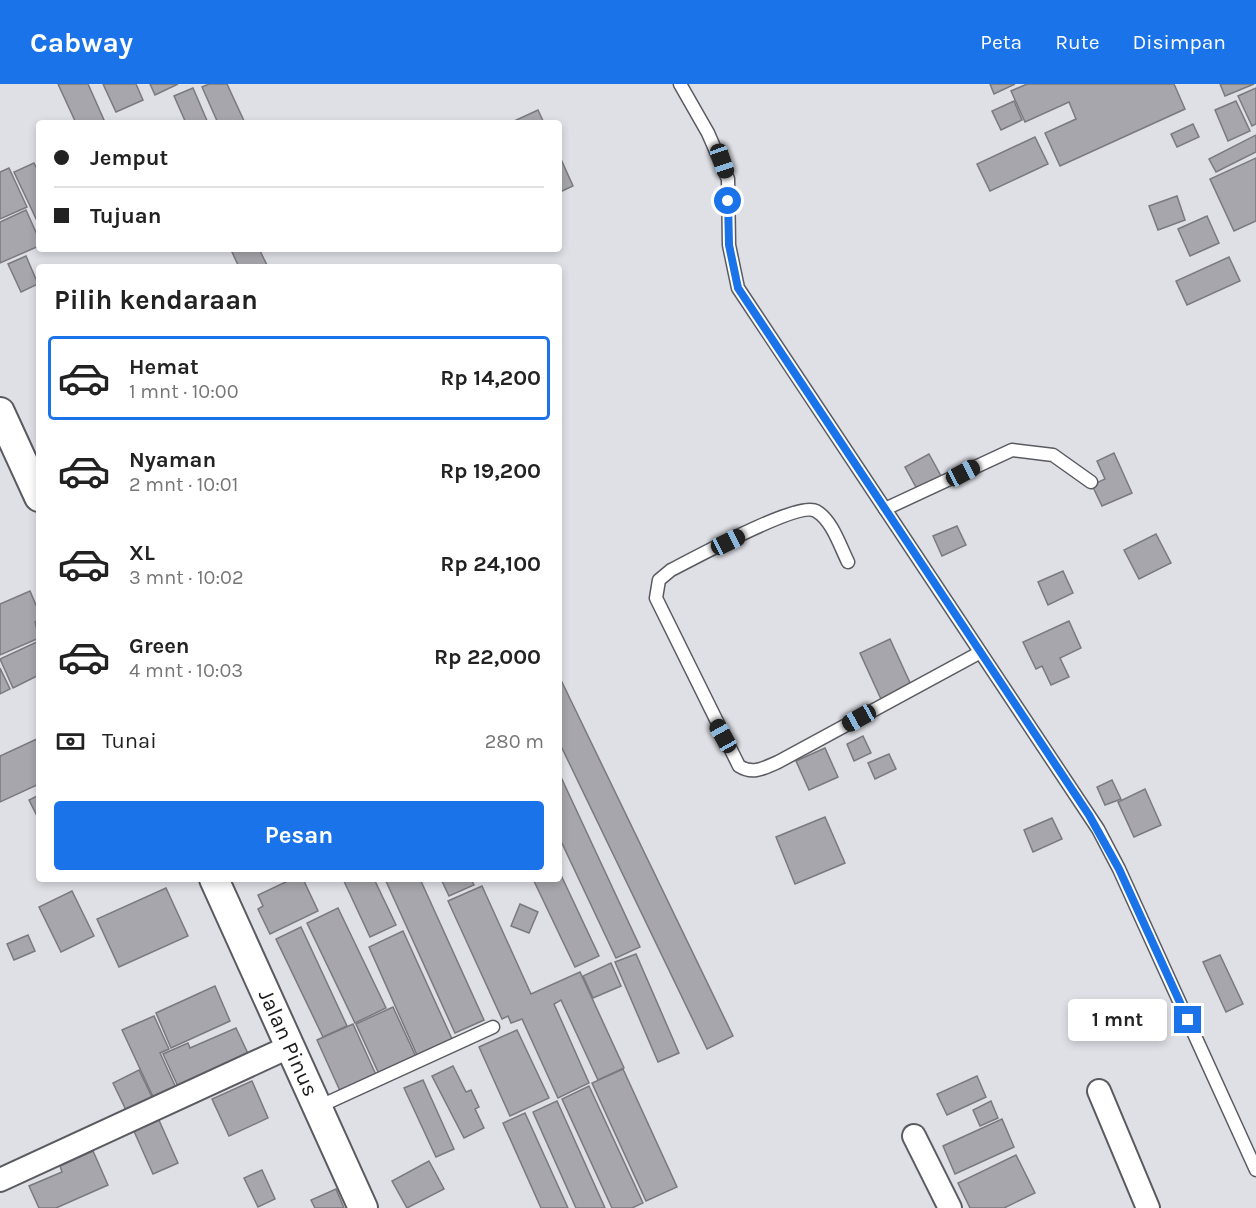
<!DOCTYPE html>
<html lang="id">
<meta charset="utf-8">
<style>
body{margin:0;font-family:Karla,sans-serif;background:#f6f6f6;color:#222;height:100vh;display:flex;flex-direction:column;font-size:22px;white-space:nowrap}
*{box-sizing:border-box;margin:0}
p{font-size:20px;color:#767676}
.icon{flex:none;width:33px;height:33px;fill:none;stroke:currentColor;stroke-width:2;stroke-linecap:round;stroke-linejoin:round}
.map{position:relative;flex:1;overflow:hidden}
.sheet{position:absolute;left:36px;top:180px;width:526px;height:618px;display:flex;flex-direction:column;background:#fff;border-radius:6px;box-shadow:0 3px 9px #0003}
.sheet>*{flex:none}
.top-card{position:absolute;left:36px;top:36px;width:526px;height:132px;border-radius:6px;box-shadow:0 3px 9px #0003;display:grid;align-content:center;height:132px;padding:0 18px;background:#fff}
.end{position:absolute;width:27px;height:27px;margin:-14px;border:8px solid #1a73e8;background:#fff;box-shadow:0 0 0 3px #fff}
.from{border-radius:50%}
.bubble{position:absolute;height:42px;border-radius:6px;background:#fff;box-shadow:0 3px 9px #0003;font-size:20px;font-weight:700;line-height:42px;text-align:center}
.car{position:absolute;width:18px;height:36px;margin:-18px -9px;border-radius:8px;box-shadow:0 0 4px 2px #0007;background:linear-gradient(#222 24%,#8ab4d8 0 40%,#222 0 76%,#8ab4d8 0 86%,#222 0)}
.top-card b{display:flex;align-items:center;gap:21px;height:57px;font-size:22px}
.top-card b+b{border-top:2px solid #e0e0e0}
.top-card i{width:15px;height:15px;background:#222}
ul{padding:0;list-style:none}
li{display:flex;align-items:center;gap:18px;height:84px;margin:0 12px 9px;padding:0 6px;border:3px solid transparent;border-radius:6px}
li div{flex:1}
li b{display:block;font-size:22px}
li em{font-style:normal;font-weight:700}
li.current{border-color:#1a73e8}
li>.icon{width:54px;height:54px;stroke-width:1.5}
h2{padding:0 18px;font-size:27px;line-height:72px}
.pay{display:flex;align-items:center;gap:15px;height:66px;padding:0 18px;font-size:22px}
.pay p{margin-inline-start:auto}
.action{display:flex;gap:12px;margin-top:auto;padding:12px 18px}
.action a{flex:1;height:69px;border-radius:6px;background:#1a73e8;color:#fff;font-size:24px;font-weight:700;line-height:69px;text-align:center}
header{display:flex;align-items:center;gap:36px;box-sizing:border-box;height:84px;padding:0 30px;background:#1a73e8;color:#fff}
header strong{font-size:28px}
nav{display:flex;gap:33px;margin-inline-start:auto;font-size:21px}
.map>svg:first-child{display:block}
.building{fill:#a6a6ac;stroke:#79797e;stroke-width:1.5}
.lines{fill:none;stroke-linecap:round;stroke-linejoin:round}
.service-casing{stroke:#5a5b60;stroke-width:15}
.minor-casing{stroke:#5a5b60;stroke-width:26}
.tertiary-casing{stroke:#5a5b60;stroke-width:32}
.service{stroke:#fff;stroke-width:12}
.minor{stroke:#fff;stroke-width:22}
.tertiary{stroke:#fff;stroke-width:28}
.route{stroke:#1a73e8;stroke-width:8}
.labels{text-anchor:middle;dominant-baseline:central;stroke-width:6;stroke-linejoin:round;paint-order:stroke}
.street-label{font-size:22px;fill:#1b1b1d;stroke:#ecedf3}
</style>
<header>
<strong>Cabway</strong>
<nav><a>Peta</a><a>Rute</a><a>Disimpan</a></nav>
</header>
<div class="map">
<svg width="1256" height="1124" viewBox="0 0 1256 1124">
<rect width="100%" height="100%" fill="#dfe0e6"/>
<g class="building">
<path d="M 58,0 L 88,0 L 104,36 L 98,39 L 76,39 Z"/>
<path d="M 103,0 L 136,0 L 143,16 L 116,28 Z"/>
<path d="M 150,0 L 178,0 L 155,11 Z"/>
<path d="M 209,0 L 227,0 L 245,39 L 218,39 L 202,3 Z"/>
<path d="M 990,0 L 1015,0 L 994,10 Z"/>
<path d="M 1027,0 L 1174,0 L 1185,25 L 1060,82 L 1045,49 L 1076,35 L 1069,18 L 1025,38 L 1011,7 Z"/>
<path d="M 1220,0 L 1254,0 L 1225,12 Z"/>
<path d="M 193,4 L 208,39 L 186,39 L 174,12 Z"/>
<path d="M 1256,4 L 1256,40 L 1252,42 L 1238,12 Z"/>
<path d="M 1014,17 L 1022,36 L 1001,46 L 992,27 Z"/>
<path d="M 1236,17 L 1250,47 L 1228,57 L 1215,26 Z"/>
<path d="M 538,26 L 544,39 L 513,39 L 512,38 Z"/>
<path d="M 1193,40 L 1199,53 L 1177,63 L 1171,50 Z"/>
<path d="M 1256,51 L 1256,68 L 1216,88 L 1209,75 Z"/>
<path d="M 1035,53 L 1048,80 L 990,107 L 977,80 Z"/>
<path d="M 560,73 L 573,102 L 560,108 Z"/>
<path d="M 1256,74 L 1256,137 L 1234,147 L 1210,95 Z"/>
<path d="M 34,79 L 39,89 L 39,141 L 14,88 Z"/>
<path d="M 9,84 L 27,123 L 0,135 L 0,88 Z"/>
<path d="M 1177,112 L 1185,136 L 1158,146 L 1149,122 Z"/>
<path d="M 26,126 L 39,155 L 39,162 L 0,179 L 0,138 Z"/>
<path d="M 1207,132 L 1219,159 L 1190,172 L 1178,145 Z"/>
<path d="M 234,165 L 259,165 L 268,183 L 239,183 L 231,166 Z"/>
<path d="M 26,172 L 38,200 L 21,208 L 8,180 Z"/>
<path d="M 1229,173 L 1240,197 L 1187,221 L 1176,197 Z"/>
<path d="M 1114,369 L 1132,409 L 1102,422 L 1092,401 L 1105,395 L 1097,377 Z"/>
<path d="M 929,370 L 941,392 L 917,405 L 905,383 Z"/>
<path d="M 957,442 L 966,461 L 942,472 L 933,452 Z"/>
<path d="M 1156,450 L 1171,479 L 1139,495 L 1124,466 Z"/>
<path d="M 1063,487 L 1073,509 L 1048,521 L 1038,498 Z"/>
<path d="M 30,507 L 39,528 L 39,536 L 35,538 L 39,554 L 0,571 L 0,520 Z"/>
<path d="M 1069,537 L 1081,564 L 1060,574 L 1069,593 L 1051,601 L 1042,582 L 1036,585 L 1023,558 Z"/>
<path d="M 890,555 L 911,601 L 881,615 L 860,569 Z"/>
<path d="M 39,557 L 39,591 L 13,604 L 0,575 Z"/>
<path d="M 0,584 L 10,605 L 0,610 Z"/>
<path d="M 560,594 L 733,952 L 707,965 L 560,660 Z"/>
<path d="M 863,652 L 871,669 L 854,677 L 847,660 Z"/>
<path d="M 39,654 L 39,700 L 0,718 L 0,672 Z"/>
<path d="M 825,664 L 838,693 L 809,706 L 796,677 Z"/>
<path d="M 889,670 L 896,685 L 875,695 L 868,679 Z"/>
<path d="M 560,691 L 640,863 L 616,874 L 560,755 Z"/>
<path d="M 1112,696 L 1121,715 L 1105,721 L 1097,703 Z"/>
<path d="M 1145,705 L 1161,741 L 1134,753 L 1118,718 Z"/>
<path d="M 39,711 L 39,731 L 37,732 L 29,716 Z"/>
<path d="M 825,733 L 845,779 L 795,800 L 776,753 Z"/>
<path d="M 1052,734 L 1062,755 L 1033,768 L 1024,746 Z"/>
<path d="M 560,789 L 599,872 L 575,883 L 533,795 L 560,795 Z"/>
<path d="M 292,795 L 303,795 L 318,827 L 270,850 L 258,825 L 263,822 L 258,811 Z"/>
<path d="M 343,795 L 374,795 L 396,841 L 370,853 Z"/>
<path d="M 385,795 L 420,795 L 484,936 L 455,949 Z"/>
<path d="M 441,795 L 471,795 L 474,801 L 449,812 Z"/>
<path d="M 482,802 L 531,910 L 580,888 L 624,984 L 598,996 L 561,916 L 554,920 L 589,999 L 558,1014 L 522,935 L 511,939 L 508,932 L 502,935 L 448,817 Z"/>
<path d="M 166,804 L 188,852 L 119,883 L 97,835 Z"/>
<path d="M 72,807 L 94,852 L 61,868 L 39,823 Z"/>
<path d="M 520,820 L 538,828 L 529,849 L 511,842 Z"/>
<path d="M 338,824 L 386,924 L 355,939 L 307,839 Z"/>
<path d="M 301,843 L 347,942 L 323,953 L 276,855 Z"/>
<path d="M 403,847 L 452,955 L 417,971 L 369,863 Z"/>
<path d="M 28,851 L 35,867 L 14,876 L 7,860 Z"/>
<path d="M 636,870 L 679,969 L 658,978 L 615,878 Z"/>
<path d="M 1220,871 L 1243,920 L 1226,928 L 1203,878 Z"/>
<path d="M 611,879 L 621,902 L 593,914 L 583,892 Z"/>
<path d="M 215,902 L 230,937 L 171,964 L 156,929 Z"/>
<path d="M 393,923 L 416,973 L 379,990 L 356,940 Z"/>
<path d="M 154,932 L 169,965 L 160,969 L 177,1006 L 155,1017 L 122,946 Z"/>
<path d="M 353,940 L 377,993 L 341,1009 L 317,956 Z"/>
<path d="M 236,944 L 251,976 L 181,1009 L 163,970 L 188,959 L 190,964 Z"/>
<path d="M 517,946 L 549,1014 L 510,1032 L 479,963 Z"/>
<path d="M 453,982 L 466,1008 L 471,1006 L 479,1023 L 475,1025 L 484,1044 L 464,1054 L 432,992 Z"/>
<path d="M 623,985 L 677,1103 L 646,1117 L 592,999 Z"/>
<path d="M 139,986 L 152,1013 L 126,1026 L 113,999 Z"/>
<path d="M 977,992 L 986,1013 L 947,1031 L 937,1010 Z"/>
<path d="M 423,996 L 454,1065 L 436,1073 L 404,1004 Z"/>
<path d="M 252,997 L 268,1034 L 229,1052 L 212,1015 Z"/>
<path d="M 589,1002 L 643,1119 L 632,1124 L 612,1124 L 562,1015 Z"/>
<path d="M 557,1017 L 605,1124 L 576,1124 L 533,1028 Z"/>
<path d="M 991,1017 L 998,1034 L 980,1042 L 973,1026 Z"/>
<path d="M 525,1029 L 568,1124 L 541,1124 L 503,1039 Z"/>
<path d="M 158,1034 L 178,1079 L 153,1090 L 133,1045 Z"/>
<path d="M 1002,1035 L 1014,1063 L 955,1090 L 943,1062 Z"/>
<path d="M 93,1067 L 108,1101 L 56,1124 L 39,1124 L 29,1102 L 62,1088 L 60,1082 Z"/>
<path d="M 1016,1071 L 1035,1109 L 1004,1124 L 970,1124 L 958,1099 Z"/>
<path d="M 429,1077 L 444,1105 L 407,1124 L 392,1097 Z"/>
<path d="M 262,1086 L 275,1115 L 258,1123 L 244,1094 Z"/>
<path d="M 336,1105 L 344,1124 L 315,1124 L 311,1116 Z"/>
</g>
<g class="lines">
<g class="service-casing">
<g id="service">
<path d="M 680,0 L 708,49 L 728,95 L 729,161 L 738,204 L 1098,745 L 1119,785 L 1256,1086"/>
<path d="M 885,425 L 1012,366 L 1053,371 L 1091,398"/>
<path d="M 848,478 C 840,462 832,436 816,427 C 798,417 693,475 671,486 L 659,496 L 656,514 L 739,682 C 753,691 764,684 778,678 L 979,569"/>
<path d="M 318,1023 L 493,943"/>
</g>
</g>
<g class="minor-casing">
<g id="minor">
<path d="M 1099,1007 L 1148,1124"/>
<path d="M 914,1052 L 950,1124"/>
<path d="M 0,1096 L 291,962"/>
</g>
</g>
<g class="tertiary-casing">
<g id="tertiary">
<path d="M 0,328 L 39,413"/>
<path id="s1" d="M 214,795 L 363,1124"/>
</g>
</g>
<use href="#service" class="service"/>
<use href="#minor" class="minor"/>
<use href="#tertiary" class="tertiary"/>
</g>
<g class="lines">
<path class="route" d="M 728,117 L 729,161 L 738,204 L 1089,731 L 1119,785 L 1188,936"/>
</g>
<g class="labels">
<g class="street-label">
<text stroke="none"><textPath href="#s1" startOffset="180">Jalan Pinus</textPath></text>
</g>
</g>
</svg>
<i class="end from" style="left:728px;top:117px"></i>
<i class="end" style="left:1188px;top:936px"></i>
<div class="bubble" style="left:1068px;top:915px;width:99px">1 mnt</div>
<i class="car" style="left:722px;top:77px;rotate:161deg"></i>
<i class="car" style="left:963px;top:389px;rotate:62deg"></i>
<i class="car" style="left:728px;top:458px;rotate:64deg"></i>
<i class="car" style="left:859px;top:634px;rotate:241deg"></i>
<i class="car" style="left:723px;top:652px;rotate:331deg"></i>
<div class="top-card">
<b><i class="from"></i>Jemput</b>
<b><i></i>Tujuan</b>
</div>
<section class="sheet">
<h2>Pilih kendaraan</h2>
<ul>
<li class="current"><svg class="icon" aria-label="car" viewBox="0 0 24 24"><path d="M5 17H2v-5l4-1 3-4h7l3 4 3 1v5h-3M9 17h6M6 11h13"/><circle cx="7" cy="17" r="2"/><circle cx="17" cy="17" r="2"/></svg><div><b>Hemat</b><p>1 mnt · 10:00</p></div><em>Rp 14,200</em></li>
<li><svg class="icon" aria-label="car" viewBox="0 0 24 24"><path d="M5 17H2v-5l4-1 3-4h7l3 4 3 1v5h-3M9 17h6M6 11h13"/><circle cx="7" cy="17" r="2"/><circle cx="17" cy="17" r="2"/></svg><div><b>Nyaman</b><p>2 mnt · 10:01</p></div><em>Rp 19,200</em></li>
<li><svg class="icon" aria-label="car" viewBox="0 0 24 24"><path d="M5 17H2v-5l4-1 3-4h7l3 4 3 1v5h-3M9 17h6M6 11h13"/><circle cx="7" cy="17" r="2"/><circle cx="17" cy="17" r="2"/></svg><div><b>XL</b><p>3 mnt · 10:02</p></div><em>Rp 24,100</em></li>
<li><svg class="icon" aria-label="car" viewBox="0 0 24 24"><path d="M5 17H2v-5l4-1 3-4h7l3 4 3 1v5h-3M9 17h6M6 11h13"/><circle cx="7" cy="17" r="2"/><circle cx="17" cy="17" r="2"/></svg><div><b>Green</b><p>4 mnt · 10:03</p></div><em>Rp 22,000</em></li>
</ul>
<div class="pay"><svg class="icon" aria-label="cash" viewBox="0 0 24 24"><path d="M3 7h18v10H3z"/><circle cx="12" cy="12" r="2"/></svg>Tunai<p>280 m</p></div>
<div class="action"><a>Pesan</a></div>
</section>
</div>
